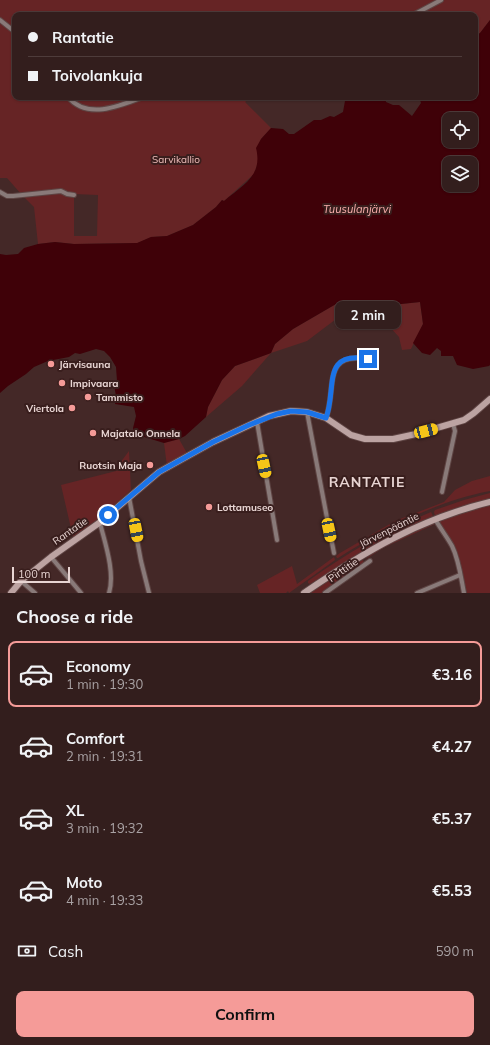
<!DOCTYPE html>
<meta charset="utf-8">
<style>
body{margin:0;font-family:Mulish,sans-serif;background:#3b2726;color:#f1f3f6;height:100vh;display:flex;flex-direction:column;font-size:15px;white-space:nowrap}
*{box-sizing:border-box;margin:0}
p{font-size:13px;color:#a9a2a4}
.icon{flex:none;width:22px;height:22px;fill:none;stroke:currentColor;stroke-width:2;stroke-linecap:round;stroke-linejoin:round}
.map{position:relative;height:593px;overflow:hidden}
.drawer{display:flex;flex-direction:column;background:#331e1d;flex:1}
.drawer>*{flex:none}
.guide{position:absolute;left:12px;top:12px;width:466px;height:88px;border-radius:8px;box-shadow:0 1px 3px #0004,0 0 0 1px #4e3c3b;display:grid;align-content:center;height:88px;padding:0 16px;background:#331e1d}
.tools{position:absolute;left:442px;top:112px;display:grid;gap:8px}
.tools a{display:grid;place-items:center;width:36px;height:36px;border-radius:8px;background:#331e1d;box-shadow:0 1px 3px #0004,0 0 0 1px #4e3c3b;font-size:20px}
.scale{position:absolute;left:12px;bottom:10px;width:58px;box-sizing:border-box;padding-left:4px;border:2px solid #e8d5d3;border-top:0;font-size:11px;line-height:14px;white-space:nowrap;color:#e8d5d3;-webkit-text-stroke:3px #391e1d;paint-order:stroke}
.end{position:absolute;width:18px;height:18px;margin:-9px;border:5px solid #1a73e8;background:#fff;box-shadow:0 0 0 2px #fff}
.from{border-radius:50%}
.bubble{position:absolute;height:28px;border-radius:8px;background:#331e1d;box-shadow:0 1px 3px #0004,0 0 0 1px #4e3c3b;font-size:13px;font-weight:700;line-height:28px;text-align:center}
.car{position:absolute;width:12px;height:24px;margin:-12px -6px;border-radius:5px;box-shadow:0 0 3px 1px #0007;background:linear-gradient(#f5c518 24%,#345 0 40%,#f5c518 0 76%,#345 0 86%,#f5c518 0)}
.guide b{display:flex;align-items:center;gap:14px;height:38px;font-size:15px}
.guide b+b{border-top:1px solid #4e3c3b}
.guide i{width:10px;height:10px;background:#f1f3f6}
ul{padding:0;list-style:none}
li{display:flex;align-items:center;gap:12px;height:66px;margin:0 8px 6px;padding:0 8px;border:2px solid transparent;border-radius:8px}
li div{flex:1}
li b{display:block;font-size:15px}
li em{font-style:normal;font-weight:700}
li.selected{border-color:#f59b98}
li>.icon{width:36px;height:36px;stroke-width:1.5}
h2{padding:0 16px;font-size:18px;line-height:48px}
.pay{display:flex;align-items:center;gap:10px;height:44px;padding:0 16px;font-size:15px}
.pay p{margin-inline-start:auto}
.button{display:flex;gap:8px;margin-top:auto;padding:8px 16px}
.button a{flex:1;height:46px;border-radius:8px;background:#f59b98;color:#111;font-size:16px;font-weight:700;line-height:46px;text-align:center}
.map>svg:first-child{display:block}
.green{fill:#662425}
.water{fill:#3f0108;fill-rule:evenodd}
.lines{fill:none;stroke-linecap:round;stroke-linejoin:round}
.street-casing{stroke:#5e4443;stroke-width:6}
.secondary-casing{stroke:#5e4443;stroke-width:8}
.street{stroke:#897a79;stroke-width:4}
.secondary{stroke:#bca3a2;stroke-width:6}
.route{stroke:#1a73e8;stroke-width:5}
.poi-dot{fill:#f59b98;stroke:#391e1d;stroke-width:1.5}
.labels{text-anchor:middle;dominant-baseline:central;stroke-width:4;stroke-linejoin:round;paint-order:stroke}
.park-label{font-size:10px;fill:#f3c1be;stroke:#391e1d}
.poi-label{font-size:10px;font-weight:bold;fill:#e8d5d3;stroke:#391e1d;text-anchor:start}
.street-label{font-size:10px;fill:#e8d5d3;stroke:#391e1d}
.water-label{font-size:11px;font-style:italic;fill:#f9afac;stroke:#391e1d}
.district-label{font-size:14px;font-weight:bold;letter-spacing:1px;fill:#e8d5d3;stroke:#391e1d}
</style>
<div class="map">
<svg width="490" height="593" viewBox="0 0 490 593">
<rect width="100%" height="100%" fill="#442827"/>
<g class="green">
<path d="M 0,0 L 490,0 L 490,20 L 480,33 L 475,36 L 475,15 L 15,15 L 15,97 L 251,97 L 245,102 L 271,128 L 261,139 L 257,151 L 259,159 L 254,174 L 224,201 L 222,200 L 216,207 L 193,225 L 167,236 L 151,237 L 138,243 L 74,244 L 55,242 L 38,244 L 34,207 L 24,197 L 61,192 L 74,198 L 74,236 L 97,236 L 98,195 L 74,194 L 61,190 L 22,195 L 7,178 L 0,178 Z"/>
<path d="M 420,302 L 423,324 L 411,349 L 402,350 L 399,337 L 388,325 L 401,304 Z"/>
<path d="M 336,304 L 352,307 L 307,341 L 271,353 L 242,386 L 206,417 L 208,407 L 222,380 L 235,366 L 271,353 L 275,344 L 293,329 Z"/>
<path d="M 179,439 L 188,455 L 167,466 L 164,443 Z"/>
<path d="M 129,451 L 131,490 L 96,521 L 73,537 L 61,485 L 120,470 L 120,463 Z"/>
<path d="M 490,476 L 490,491 C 436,501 384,529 338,558 L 337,558 L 336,556 L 340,553 L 395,521 L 444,502 L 455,490 L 472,481 Z"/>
<path d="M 490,493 L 490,499 L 435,516 L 434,512 L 435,510 L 464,500 Z"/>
<path d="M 490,505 L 490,593 L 467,593 C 463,578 461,562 455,548 C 451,538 442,531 439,521 L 450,517 Z"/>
<path d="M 431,512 L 433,516 C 409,527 385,537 363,551 C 345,561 328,575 310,584 L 308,583 L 308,581 C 347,553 387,530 431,512 Z"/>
<path d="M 433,523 L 435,524 L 383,548 L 366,559 C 374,549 421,526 433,523 Z"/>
<path d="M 334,557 L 335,560 L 289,593 L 288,591 L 286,593 L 260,593 L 257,585 L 292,566 L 297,584 Z"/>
<path d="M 363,560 L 364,563 L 354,571 L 323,593 L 310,593 L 349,566 Z"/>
</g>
<path class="water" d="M 490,20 L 490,365 L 489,366 L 473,369 L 457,365 L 453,356 L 441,356 L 441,351 L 437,348 L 430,355 L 422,353 L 413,343 L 423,324 L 420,302 L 401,304 L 384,300 L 352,307 L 336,304 L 293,329 L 275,344 L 271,353 L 235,366 L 222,380 L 208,407 L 206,417 L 185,436 L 179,439 L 164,443 L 141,436 L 134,431 L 133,428 L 136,416 L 134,407 L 115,404 L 116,396 L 114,385 L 117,381 L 116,367 L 110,357 L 104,351 L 96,349 L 80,354 L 75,353 L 69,357 L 48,361 L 34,367 L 26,374 L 8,386 L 0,393 L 0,254 L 6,255 L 18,254 L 24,248 L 38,244 L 55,242 L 74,244 L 137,243 L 151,237 L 167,236 L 193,225 L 216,207 L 222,200 L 224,201 C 243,185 263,176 256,148 L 261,139 L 271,128 L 283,129 L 289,134 L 294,134 L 314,120 L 321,120 L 330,116 L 334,117 L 343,112 L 345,101 L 351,97 L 385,97 L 386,102 L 393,105 L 399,105 L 412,116 L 421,103 L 419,97 L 475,97 L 475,36 L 480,33 ZM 449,119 L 471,119 L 471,141 L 449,141 ZM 449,163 L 471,163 L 471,185 L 449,185 Z"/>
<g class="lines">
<g class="street-casing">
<g id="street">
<path d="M 413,15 L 441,0"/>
<path d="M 0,20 L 15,32"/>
<path d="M 68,97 C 87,120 120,106 143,97"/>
<path d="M 0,192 L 7,196 L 13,196 L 61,191 L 67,194 L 74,195"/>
<path d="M 307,412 L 327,518 L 334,553"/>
<path d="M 326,418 C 337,389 321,351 368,359"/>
<path d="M 257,422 L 277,540"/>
<path d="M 442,492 L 455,431 L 453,424"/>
<path d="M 129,497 L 141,561 L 149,593"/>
<path d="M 435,519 C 440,528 447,537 452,546 C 459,560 461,578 464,593"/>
<path d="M 99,523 L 101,527 C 106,546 115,574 109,593"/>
<path d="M 51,557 L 81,593"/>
<path d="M 21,581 L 35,593"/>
<path d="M 325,593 L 370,561"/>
<path d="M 417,593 L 460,575"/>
</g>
</g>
<g class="secondary-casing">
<g id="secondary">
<path d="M 11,593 L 21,581 L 51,557 L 99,523 L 159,472 L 213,442 L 269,416 L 291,411 L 307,412 L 326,418 L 351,435 L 365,439 L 393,439 L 416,434 L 464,420 L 474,413 L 490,399"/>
<path d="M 304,593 C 364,552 419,519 490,502"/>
</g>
</g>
<use href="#street" class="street"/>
<use href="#secondary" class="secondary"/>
</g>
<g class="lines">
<path class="route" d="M 108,515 L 159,472 L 213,442 L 249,425 L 277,414 L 291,411 L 307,412 L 326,418 C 337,389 321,350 368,359"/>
</g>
<g class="poi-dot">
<circle cx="51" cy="364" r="4"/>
<circle cx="62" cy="383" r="4"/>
<circle cx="88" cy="397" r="4"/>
<circle cx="72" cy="408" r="4"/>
<circle cx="93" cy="433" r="4"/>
<circle cx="150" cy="465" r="4"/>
<circle cx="209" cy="507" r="4"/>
</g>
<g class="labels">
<g class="park-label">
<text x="176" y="159">Sarvikallio</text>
</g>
<g class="poi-label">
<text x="59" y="364">Järvisauna</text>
<text x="70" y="383">Impivaara</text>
<text x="96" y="397">Tammisto</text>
<text x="64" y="408" text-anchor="end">Viertola</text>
<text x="101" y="433">Majatalo Onnela</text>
<text x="142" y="465" text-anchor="end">Ruotsin Maja</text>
<text x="217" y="507">Lottamuseo</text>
</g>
<g class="street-label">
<text transform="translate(389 530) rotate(-27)">Järvenpääntie</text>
<text transform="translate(70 531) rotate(-35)">Rantatie</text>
<text transform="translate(343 570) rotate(-35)">Pirttitie</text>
</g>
<g class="water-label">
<text x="357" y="209">Tuusulanjärvi</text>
</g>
<g class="district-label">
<text x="367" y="482">RANTATIE</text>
</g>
</g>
</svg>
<div class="tools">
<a><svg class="icon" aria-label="locate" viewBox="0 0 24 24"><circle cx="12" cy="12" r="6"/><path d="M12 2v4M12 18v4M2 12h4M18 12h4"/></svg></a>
<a><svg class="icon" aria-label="layers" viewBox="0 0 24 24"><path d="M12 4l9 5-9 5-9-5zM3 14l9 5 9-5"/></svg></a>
</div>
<div class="scale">100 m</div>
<i class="end from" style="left:108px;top:515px"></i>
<i class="end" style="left:368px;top:359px"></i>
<div class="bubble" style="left:335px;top:301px;width:66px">2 min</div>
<i class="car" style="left:426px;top:431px;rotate:75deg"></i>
<i class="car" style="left:264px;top:466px;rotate:168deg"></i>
<i class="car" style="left:136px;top:530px;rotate:169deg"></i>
<i class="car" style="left:329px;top:530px;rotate:168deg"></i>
<div class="guide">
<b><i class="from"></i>Rantatie</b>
<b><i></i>Toivolankuja</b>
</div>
</div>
<section class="drawer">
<h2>Choose a ride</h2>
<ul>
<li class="selected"><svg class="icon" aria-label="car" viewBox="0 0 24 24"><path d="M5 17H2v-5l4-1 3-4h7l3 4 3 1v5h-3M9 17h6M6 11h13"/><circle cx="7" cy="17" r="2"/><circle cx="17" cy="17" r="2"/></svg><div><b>Economy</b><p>1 min · 19:30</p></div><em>€3.16</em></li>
<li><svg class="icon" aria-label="car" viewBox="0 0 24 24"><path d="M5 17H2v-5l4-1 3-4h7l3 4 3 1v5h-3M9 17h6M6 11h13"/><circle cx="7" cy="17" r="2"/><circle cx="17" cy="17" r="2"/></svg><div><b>Comfort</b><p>2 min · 19:31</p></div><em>€4.27</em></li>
<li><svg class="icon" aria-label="car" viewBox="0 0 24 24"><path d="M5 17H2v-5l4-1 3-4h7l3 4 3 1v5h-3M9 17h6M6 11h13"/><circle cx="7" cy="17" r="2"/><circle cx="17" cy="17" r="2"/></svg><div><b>XL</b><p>3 min · 19:32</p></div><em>€5.37</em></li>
<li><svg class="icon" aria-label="car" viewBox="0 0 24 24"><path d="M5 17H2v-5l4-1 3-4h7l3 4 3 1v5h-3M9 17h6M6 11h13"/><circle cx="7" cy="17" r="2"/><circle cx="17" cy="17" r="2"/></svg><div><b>Moto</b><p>4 min · 19:33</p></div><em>€5.53</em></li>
</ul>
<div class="pay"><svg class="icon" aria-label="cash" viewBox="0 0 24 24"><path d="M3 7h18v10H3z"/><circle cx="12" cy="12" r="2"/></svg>Cash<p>590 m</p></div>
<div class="button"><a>Confirm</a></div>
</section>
